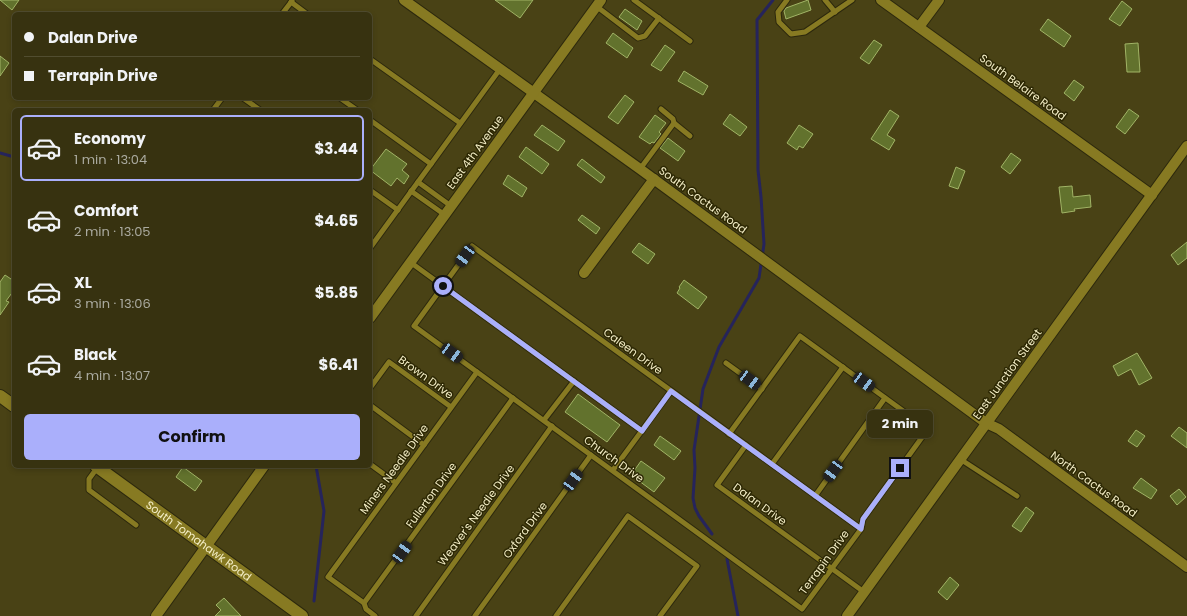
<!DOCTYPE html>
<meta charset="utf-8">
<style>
body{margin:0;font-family:Poppins,sans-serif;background:#3e3a19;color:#f1f3f6;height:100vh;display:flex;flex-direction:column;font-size:15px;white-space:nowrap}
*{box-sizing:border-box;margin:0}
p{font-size:13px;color:#aaaa9f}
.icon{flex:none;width:22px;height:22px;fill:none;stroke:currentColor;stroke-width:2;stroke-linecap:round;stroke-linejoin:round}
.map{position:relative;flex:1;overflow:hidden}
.details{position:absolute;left:12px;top:108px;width:360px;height:360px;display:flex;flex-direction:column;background:#373210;border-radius:6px;box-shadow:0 2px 6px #0003,0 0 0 1px #514d30}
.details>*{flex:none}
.guide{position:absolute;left:12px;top:12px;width:360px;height:88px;border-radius:6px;box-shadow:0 2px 6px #0003,0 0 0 1px #514d30;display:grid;align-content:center;height:88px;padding:0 12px;background:#373210}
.end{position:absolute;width:18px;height:18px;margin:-9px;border:5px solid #aaaffb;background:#111;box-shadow:0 0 0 2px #111}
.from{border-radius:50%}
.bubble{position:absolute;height:28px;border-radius:6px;background:#373210;box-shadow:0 2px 6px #0003,0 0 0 1px #514d30;font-size:13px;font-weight:700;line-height:28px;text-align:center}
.car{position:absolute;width:12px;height:24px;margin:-12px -6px;border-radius:5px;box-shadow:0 0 3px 1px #0007;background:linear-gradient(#222 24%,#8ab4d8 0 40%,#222 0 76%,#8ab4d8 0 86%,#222 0)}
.guide b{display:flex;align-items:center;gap:14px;height:38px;font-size:15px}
.guide b+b{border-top:1px solid #514d30}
.guide i{width:10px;height:10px;background:#f1f3f6}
ul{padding:7px 0 0;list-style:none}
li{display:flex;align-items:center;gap:12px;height:66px;margin:0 8px 6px;padding:0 4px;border:2px solid transparent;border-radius:6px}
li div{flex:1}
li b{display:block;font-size:15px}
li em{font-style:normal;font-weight:700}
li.current{border-color:#aaaffb}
li>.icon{width:36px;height:36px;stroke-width:1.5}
.button{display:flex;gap:8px;margin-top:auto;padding:8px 12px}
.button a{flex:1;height:46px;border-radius:6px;background:#aaaffb;color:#111;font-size:16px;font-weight:700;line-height:46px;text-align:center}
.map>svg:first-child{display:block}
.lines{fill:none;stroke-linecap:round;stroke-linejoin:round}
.stream{stroke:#26245b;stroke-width:3}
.building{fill:#62722d;stroke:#a1b466}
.lane-casing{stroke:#2c280d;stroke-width:7}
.street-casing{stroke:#2c280d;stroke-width:12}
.secondary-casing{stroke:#2c280d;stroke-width:14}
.lane{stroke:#877a22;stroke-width:5}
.street{stroke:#877a22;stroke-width:10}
.secondary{stroke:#877a22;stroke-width:12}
.route{stroke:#aaaffb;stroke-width:5}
.labels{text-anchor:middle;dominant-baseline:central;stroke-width:3;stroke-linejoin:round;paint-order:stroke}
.street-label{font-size:11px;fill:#f4eec6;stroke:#2d2804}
</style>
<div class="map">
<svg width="1187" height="616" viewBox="0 0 1187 616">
<rect width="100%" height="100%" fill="#494215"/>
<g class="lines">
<g class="stream">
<path d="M 0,153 L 14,157"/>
<path d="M 712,534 L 699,516 L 695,508 L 693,498 L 695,468 L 694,450 L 703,389 L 719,347 L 759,278 L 764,244 L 761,197 L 758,170 L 757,20 L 773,0"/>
<path d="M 727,559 L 738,616"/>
<path d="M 314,601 L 324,511 L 316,466"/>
</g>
</g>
<g class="building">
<path d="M 0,0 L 19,0 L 12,10 Z"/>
<path d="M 495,0 L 533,0 L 520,18 Z"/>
<path d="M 808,0 L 811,10 L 786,19 L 784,11 L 786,8 Z"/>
<path d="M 1122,1 L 1132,9 L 1120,26 L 1109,19 Z"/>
<path d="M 625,9 L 642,21 L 637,30 L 619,17 Z"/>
<path d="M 1048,19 L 1071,36 L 1064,47 L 1040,30 Z"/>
<path d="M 613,33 L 633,48 L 627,58 L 606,43 Z"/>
<path d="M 874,40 L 882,45 L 869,64 L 860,58 Z"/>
<path d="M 1138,43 L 1140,72 L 1127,72 L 1125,44 Z"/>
<path d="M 665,45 L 675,52 L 661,71 L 651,65 Z"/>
<path d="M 0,56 L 9,63 L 0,76 Z"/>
<path d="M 684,71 L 708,86 L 703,95 L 678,81 Z"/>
<path d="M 1074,80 L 1084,87 L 1074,101 L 1064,93 Z"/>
<path d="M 625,95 L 634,102 L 618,124 L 608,117 Z"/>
<path d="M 1129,109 L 1139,116 L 1125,134 L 1116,127 Z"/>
<path d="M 890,110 L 899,116 L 887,135 L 895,140 L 889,150 L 871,139 Z"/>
<path d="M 730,114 L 747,127 L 740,136 L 723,124 Z"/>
<path d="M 655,115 L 666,123 L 659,132 L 661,134 L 654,143 L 652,142 L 650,144 L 639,137 Z"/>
<path d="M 542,125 L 565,141 L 558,151 L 534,135 Z"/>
<path d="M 799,125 L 813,134 L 803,148 L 799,146 L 797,150 L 787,143 Z"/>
<path d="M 668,138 L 685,151 L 678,161 L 660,148 Z"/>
<path d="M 526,147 L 549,164 L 542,174 L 519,157 Z"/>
<path d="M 386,149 L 407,164 L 402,170 L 409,176 L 404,184 L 397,178 L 391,186 L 370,170 Z"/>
<path d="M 1011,153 L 1021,160 L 1010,174 L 1001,167 Z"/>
<path d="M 582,159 L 605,177 L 601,183 L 577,165 Z"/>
<path d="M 956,167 L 965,171 L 958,189 L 949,186 Z"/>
<path d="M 508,175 L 527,188 L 522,197 L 503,184 Z"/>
<path d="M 1072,186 L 1073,197 L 1090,195 L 1091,207 L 1074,209 L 1075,211 L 1062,213 L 1059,187 Z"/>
<path d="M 582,215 L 600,228 L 596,234 L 578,220 Z"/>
<path d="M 1187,242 L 1187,258 L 1178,265 L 1171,255 Z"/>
<path d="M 639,243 L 655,254 L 648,264 L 632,252 Z"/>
<path d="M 5,275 L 14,281 L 14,290 L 6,301 L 9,302 L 0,315 L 0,282 Z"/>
<path d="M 684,280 L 707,297 L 698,309 L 677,293 L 680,288 L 679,287 Z"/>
<path d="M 1137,353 L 1152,378 L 1139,385 L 1131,369 L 1118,376 L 1113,366 Z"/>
<path d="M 578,394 L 620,425 L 607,442 L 565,412 Z"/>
<path d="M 1179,427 L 1187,433 L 1187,448 L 1171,436 Z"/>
<path d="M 1136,430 L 1145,436 L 1137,447 L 1128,441 Z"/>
<path d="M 660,436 L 681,451 L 674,460 L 654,445 Z"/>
<path d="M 641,461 L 665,478 L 654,492 L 631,475 Z"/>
<path d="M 183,467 L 202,481 L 195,491 L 176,477 Z"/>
<path d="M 1141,478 L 1157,490 L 1151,499 L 1133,488 Z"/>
<path d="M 1179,489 L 1186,497 L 1177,505 L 1170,496 Z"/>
<path d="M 1026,507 L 1034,513 L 1021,532 L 1012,526 Z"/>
<path d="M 950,577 L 959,585 L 947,600 L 938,592 Z"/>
<path d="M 224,598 L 241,616 L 215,616 L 221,610 L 216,605 Z"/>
</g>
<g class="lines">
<g class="lane-casing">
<g id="lane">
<path d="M 634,0 L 690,41"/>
<path d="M 787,0 L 778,12 L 779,22 L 791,34 L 805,32 L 852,0"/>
<path d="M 825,0 L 835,12"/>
<path d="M 291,2 L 307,14"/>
<path d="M 596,6 L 638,38 L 645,36 L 659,18"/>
<path d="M 282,14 L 292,1"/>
<path d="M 370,59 L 460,123"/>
<path d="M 243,98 L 260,110"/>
<path d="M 340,98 L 357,110"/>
<path d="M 661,109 L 673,119 L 674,123 L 690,136"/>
<path d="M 213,110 L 222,98"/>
<path d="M 370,120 L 431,164"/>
<path d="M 640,169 L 674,123"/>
<path d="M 418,182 L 451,206"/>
<path d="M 370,190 L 398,210"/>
<path d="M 411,191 L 445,215"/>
<path d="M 370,248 L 500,69"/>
<path d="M 410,262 L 642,431"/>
<path d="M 726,363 L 762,389"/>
<path d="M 370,388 L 389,362 L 451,407"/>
<path d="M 370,405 L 424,445"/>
<path d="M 544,420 L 574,381"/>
<path d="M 729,434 L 800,336 L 928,429 L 863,519 L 861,529 L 802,609 L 414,326 L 472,246 L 861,529"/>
<path d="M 746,445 L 717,485 L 864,592"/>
<path d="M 960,459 L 1017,496"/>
<path d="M 370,464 L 396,483"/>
<path d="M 772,464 L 843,367"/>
<path d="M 97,468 L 89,479 L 89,490 L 136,525"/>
<path d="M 613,470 L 671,391"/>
<path d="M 815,496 L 885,398"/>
<path d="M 364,603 L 513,398"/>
<path d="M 375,616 L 366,609 L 364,603 L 328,577 L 477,372"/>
<path d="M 416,616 L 552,426"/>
<path d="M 475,616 L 591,455"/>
<path d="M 556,616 L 628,516 L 697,566 L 660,616"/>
</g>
</g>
<g class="street-casing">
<g id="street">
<path d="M 404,0 L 640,169 L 986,423 L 999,429 L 1187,567"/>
<path d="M 881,0 L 1152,195"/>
<path d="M 919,27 L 939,0"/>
<path d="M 584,273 L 654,179"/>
<path d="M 370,318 L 601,0"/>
<path d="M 156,616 L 264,466"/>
<path d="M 847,616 L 1187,146"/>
</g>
</g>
<g class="secondary-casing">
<g id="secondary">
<path d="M 0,396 L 14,406"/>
<path id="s1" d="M 96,466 L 302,616"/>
</g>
</g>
<use href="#lane" class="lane"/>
<use href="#street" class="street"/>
<use href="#secondary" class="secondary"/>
</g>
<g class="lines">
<path class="route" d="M 443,286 L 642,431 L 671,391 L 861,529 L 863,519 L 900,468"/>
</g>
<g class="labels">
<g class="street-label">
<text transform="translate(1023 87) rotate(36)">South Belaire Road</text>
<text transform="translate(475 152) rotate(-54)">East 4th Avenue</text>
<text transform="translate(703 200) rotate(36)">South Cactus Road</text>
<text transform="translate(633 351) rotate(36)">Caleen Drive</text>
<text transform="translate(1007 374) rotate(-54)">East Junction Street</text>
<text transform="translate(426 377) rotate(36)">Brown Drive</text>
<text transform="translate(614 459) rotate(36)">Church Drive</text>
<text transform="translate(394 469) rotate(-54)">Miners Needle Drive</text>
<text transform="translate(1094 484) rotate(36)">North Cactus Road</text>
<text transform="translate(431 495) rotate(-54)">Fullerton Drive</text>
<text transform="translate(760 504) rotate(36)">Dalan Drive</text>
<text transform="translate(476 515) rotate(-54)">Weaver's Needle Drive</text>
<text transform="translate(525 530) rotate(-54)">Oxford Drive</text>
<text stroke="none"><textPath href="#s1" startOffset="127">South Tomahawk Road</textPath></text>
<text transform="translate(824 562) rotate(-54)">Terrapin Drive</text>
</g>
</g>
</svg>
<i class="end from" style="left:443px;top:286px"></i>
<i class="end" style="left:900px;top:468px"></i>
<div class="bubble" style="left:867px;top:410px;width:66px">2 min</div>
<i class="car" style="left:465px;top:256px;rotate:216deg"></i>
<i class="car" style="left:452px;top:353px;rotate:126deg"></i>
<i class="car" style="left:750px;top:380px;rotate:126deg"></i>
<i class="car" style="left:864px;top:382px;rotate:126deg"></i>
<i class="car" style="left:833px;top:471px;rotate:216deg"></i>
<i class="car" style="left:573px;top:480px;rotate:36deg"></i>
<i class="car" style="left:402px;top:552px;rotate:36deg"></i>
<div class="guide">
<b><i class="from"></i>Dalan Drive</b>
<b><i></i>Terrapin Drive</b>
</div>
<section class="details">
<ul>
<li class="current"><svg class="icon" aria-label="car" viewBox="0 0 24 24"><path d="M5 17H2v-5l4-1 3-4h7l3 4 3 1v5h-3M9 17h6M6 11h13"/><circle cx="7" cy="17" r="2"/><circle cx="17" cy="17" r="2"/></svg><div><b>Economy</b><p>1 min · 13:04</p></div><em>$3.44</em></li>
<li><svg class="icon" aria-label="car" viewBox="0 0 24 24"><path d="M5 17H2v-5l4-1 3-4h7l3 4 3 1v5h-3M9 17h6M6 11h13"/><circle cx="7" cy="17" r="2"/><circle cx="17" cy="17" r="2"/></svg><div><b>Comfort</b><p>2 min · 13:05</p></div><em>$4.65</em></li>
<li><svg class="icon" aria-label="car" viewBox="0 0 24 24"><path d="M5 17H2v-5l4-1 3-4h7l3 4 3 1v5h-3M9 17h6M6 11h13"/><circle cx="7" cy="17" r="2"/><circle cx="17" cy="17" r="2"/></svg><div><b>XL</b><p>3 min · 13:06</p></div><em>$5.85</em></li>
<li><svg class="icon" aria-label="car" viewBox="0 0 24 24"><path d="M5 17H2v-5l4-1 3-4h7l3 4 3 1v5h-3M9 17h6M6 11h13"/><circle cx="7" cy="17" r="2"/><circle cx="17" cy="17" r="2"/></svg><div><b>Black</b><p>4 min · 13:07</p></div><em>$6.41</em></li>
</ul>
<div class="button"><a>Confirm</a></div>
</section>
</div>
